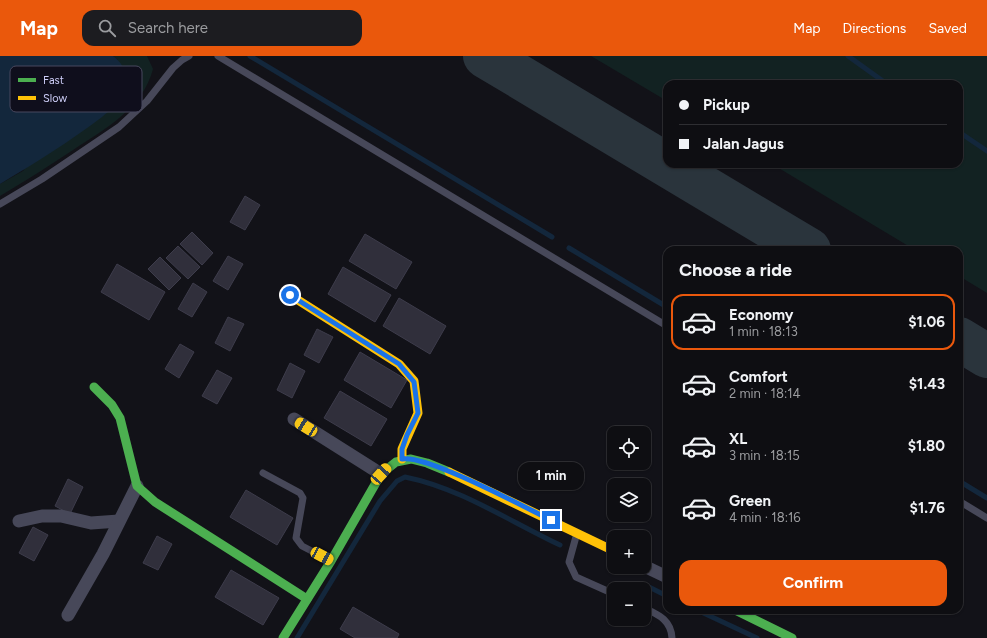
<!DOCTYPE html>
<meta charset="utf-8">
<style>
body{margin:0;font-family:Figtree,sans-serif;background:#1c1c20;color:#f1f3f6;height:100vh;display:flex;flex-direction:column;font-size:15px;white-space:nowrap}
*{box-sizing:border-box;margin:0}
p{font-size:13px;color:#9b9c9f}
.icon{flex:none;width:22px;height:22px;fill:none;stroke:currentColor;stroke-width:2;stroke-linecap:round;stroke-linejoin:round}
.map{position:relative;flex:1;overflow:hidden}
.sheet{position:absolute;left:663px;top:190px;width:300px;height:368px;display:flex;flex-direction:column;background:#0e0e12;border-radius:12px;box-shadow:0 1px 3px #0004,0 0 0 1px #2e2e32}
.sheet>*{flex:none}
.banner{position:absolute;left:663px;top:24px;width:300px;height:88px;border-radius:12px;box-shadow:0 1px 3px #0004,0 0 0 1px #2e2e32;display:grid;align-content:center;height:88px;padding:0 16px;background:#0e0e12}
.tools{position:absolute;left:607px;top:370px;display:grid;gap:8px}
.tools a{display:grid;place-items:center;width:44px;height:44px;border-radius:8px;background:#0e0e12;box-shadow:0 1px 3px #0004,0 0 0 1px #2e2e32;font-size:20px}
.end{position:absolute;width:18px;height:18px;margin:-9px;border:5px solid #1a73e8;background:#fff;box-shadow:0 0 0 2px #fff}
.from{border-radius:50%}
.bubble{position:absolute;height:28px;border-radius:12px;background:#0e0e12;box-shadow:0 1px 3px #0004,0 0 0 1px #2e2e32;font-size:13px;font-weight:700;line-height:28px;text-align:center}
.car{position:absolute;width:12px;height:24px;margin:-12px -6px;border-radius:5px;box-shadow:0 0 3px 1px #0007;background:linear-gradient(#f5c518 24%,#345 0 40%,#f5c518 0 76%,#345 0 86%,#f5c518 0)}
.banner b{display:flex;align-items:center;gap:14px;height:38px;font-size:15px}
.banner b+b{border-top:1px solid #2e2e32}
.banner i{width:10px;height:10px;background:#f1f3f6}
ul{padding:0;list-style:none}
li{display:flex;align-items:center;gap:12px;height:56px;margin:0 8px 6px;padding:0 8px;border:2px solid transparent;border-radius:12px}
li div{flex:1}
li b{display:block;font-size:15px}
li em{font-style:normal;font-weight:700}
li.on{border-color:#ea580c}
li>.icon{width:36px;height:36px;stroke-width:1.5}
h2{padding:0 16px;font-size:18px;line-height:48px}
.primary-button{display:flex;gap:8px;margin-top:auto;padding:8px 16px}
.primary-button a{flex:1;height:46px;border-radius:12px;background:#ea580c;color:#fff;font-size:16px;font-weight:700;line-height:46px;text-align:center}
header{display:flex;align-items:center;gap:24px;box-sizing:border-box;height:56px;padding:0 20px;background:#ea580c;color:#fff}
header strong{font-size:19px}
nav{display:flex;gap:22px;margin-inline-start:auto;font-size:14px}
.search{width:280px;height:36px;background:#1c1c20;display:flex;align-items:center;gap:10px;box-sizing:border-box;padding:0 14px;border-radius:12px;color:#9b9c9f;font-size:15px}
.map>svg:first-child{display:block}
.green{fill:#122222}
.water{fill:#13273c}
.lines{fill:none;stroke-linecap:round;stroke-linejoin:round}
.stream{stroke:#13273c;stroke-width:5}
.taxiway{stroke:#2a343c;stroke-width:44}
.building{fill:#302f3b;stroke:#3d3c4b}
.lane{stroke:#474859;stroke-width:7}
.street{stroke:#474859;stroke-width:13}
.fast{stroke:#4caf50;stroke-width:9}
.slow{stroke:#ffc107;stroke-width:9}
.route{stroke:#1a73e8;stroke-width:5}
.key{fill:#0f0e1c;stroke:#49485e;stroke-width:1}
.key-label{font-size:11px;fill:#cfcff9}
</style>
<header>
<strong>Map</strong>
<div class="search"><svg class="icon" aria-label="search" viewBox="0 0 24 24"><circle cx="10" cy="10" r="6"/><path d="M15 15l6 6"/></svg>Search here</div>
<nav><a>Map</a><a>Directions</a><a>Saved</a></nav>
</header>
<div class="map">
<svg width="987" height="582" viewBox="0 0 987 582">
<rect width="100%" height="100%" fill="#121218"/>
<g class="green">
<path d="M 113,0 L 147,0 L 153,13 C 143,52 105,73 73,94 C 49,110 25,125 0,140 L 0,128 L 23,115 L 118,4 Z"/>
<path d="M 591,0 L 987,0 L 987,237 L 959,220 L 959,194 L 915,194 L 772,108 L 959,108 L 959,28 L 667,28 L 667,45 Z"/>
</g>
<path class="water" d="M 0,0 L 113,0 C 124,8 132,24 126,38 C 121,47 110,54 102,61 C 69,86 35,107 0,128 Z"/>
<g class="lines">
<g class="stream">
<path d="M 250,0 L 552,181"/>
<path d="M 848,0 L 887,28"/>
<path d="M 959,76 L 987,95"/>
<path d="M 569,192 L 667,251"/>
<path d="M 959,425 L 987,442"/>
<path d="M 649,531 L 667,540"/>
<path d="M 697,554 L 757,582"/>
<path d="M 297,582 L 380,445 L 397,425 L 405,421 C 460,432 509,465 560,489"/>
</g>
<g class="taxiway">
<path d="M 485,0 L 809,194"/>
<path d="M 959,283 L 987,300"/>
</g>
</g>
<g class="building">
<path d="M 245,140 L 260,149 L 245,174 L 230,166 Z"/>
<path d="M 192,176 L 213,197 L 202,209 L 180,188 Z"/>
<path d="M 365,178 L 412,206 L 396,233 L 349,205 Z"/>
<path d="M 178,190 L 200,211 L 188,223 L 166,202 Z"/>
<path d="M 228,200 L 243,208 L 228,234 L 213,225 Z"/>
<path d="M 160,201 L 181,222 L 169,234 L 148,213 Z"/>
<path d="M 117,208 L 165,236 L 149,264 L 101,236 Z"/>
<path d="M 343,211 L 391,239 L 375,266 L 328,238 Z"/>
<path d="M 193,227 L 207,236 L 192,261 L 178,253 Z"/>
<path d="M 399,242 L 446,270 L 430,298 L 383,270 Z"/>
<path d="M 228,261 L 244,268 L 230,295 L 215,287 Z"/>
<path d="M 317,273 L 333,281 L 319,307 L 304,299 Z"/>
<path d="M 180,288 L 194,296 L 179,322 L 165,313 Z"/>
<path d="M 360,296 L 407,324 L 391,352 L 344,324 Z"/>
<path d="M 290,307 L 305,315 L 292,342 L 277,334 Z"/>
<path d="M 217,314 L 232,322 L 217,348 L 202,340 Z"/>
<path d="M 340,335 L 387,363 L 371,390 L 324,362 Z"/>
<path d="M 68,423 L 83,431 L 70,458 L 55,450 Z"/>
<path d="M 246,434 L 293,462 L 277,489 L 230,461 Z"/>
<path d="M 33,471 L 48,479 L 34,505 L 19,497 Z"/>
<path d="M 157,480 L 172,488 L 158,514 L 143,507 Z"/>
<path d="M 231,514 L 279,542 L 263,569 L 215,541 Z"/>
<path d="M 353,551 L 399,578 L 397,582 L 355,582 L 340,573 Z"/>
</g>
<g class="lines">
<g class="lane">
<path d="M 218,0 L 667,270"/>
<path d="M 0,148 L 42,123 L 119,71 L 147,45 L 173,12 L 182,4 L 189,0"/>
<path d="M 263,417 L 300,437 L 303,442 L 296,482 L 302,490 L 331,505"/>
<path d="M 959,445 L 987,462"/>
<path d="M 577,477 L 569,506 L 576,521 L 614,538"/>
<path d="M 644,552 C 659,559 671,564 672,582"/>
</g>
<g class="street">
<path d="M 294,363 L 381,418"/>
<path d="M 19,465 L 42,460 L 61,460 L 91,467 L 119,465"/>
<path d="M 644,510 L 667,521"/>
<path d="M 68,559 L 103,498 L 137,430"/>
</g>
<g class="fast">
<path d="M 94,331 L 112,349 L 120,362 L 137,430 L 155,446 L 307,543"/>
<path d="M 735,554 L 792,582"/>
<path d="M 283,582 L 331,505 L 381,418 L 396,406 L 411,403 L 427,407 L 449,416"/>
</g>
<g class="slow">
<path d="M 290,239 L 399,308 L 414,325 L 418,357 L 402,393 L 402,403"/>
<path d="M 449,416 L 614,495"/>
</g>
</g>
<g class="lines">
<path class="route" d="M 290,239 L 399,308 L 414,326 L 418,357 L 407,379 L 402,393 L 402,403 C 426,398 524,451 551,464"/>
</g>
<rect x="10" y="10" width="132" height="46" rx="6" class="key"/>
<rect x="18" y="22" width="18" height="4" fill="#4caf50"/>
<rect x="18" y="40" width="18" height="4" fill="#ffc107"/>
<g class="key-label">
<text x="43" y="28">Fast</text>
<text x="43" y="46">Slow</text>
</g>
</svg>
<div class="tools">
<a><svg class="icon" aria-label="locate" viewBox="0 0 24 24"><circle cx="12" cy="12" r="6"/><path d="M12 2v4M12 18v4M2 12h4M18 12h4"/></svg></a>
<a><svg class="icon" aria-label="layers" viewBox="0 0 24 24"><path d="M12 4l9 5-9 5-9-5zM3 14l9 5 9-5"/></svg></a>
<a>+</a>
<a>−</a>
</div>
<i class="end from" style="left:290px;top:239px"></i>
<i class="end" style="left:551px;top:464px"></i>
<div class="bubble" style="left:518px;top:406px;width:66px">1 min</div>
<i class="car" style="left:306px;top:371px;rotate:302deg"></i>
<i class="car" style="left:381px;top:418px;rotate:42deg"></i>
<i class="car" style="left:322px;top:500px;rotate:118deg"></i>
<div class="banner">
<b><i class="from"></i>Pickup</b>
<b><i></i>Jalan Jagus</b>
</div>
<section class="sheet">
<h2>Choose a ride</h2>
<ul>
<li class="on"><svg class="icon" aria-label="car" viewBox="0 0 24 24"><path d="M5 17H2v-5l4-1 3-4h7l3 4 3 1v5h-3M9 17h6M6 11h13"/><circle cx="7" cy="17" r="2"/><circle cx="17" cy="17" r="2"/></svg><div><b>Economy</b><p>1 min · 18:13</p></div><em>$1.06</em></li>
<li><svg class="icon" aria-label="car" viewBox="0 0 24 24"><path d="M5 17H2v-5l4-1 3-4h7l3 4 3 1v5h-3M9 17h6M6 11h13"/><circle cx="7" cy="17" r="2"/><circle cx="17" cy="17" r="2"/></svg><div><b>Comfort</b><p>2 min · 18:14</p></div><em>$1.43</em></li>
<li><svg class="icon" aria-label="car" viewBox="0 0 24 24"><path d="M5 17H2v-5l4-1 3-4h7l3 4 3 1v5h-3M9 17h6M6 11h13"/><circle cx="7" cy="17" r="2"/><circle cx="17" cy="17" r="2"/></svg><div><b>XL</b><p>3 min · 18:15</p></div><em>$1.80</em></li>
<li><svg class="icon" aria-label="car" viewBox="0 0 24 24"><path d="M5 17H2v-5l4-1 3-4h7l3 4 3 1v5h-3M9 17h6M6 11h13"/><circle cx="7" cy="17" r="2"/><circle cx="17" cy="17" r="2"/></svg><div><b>Green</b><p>4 min · 18:16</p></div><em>$1.76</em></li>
</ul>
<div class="primary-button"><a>Confirm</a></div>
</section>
</div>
